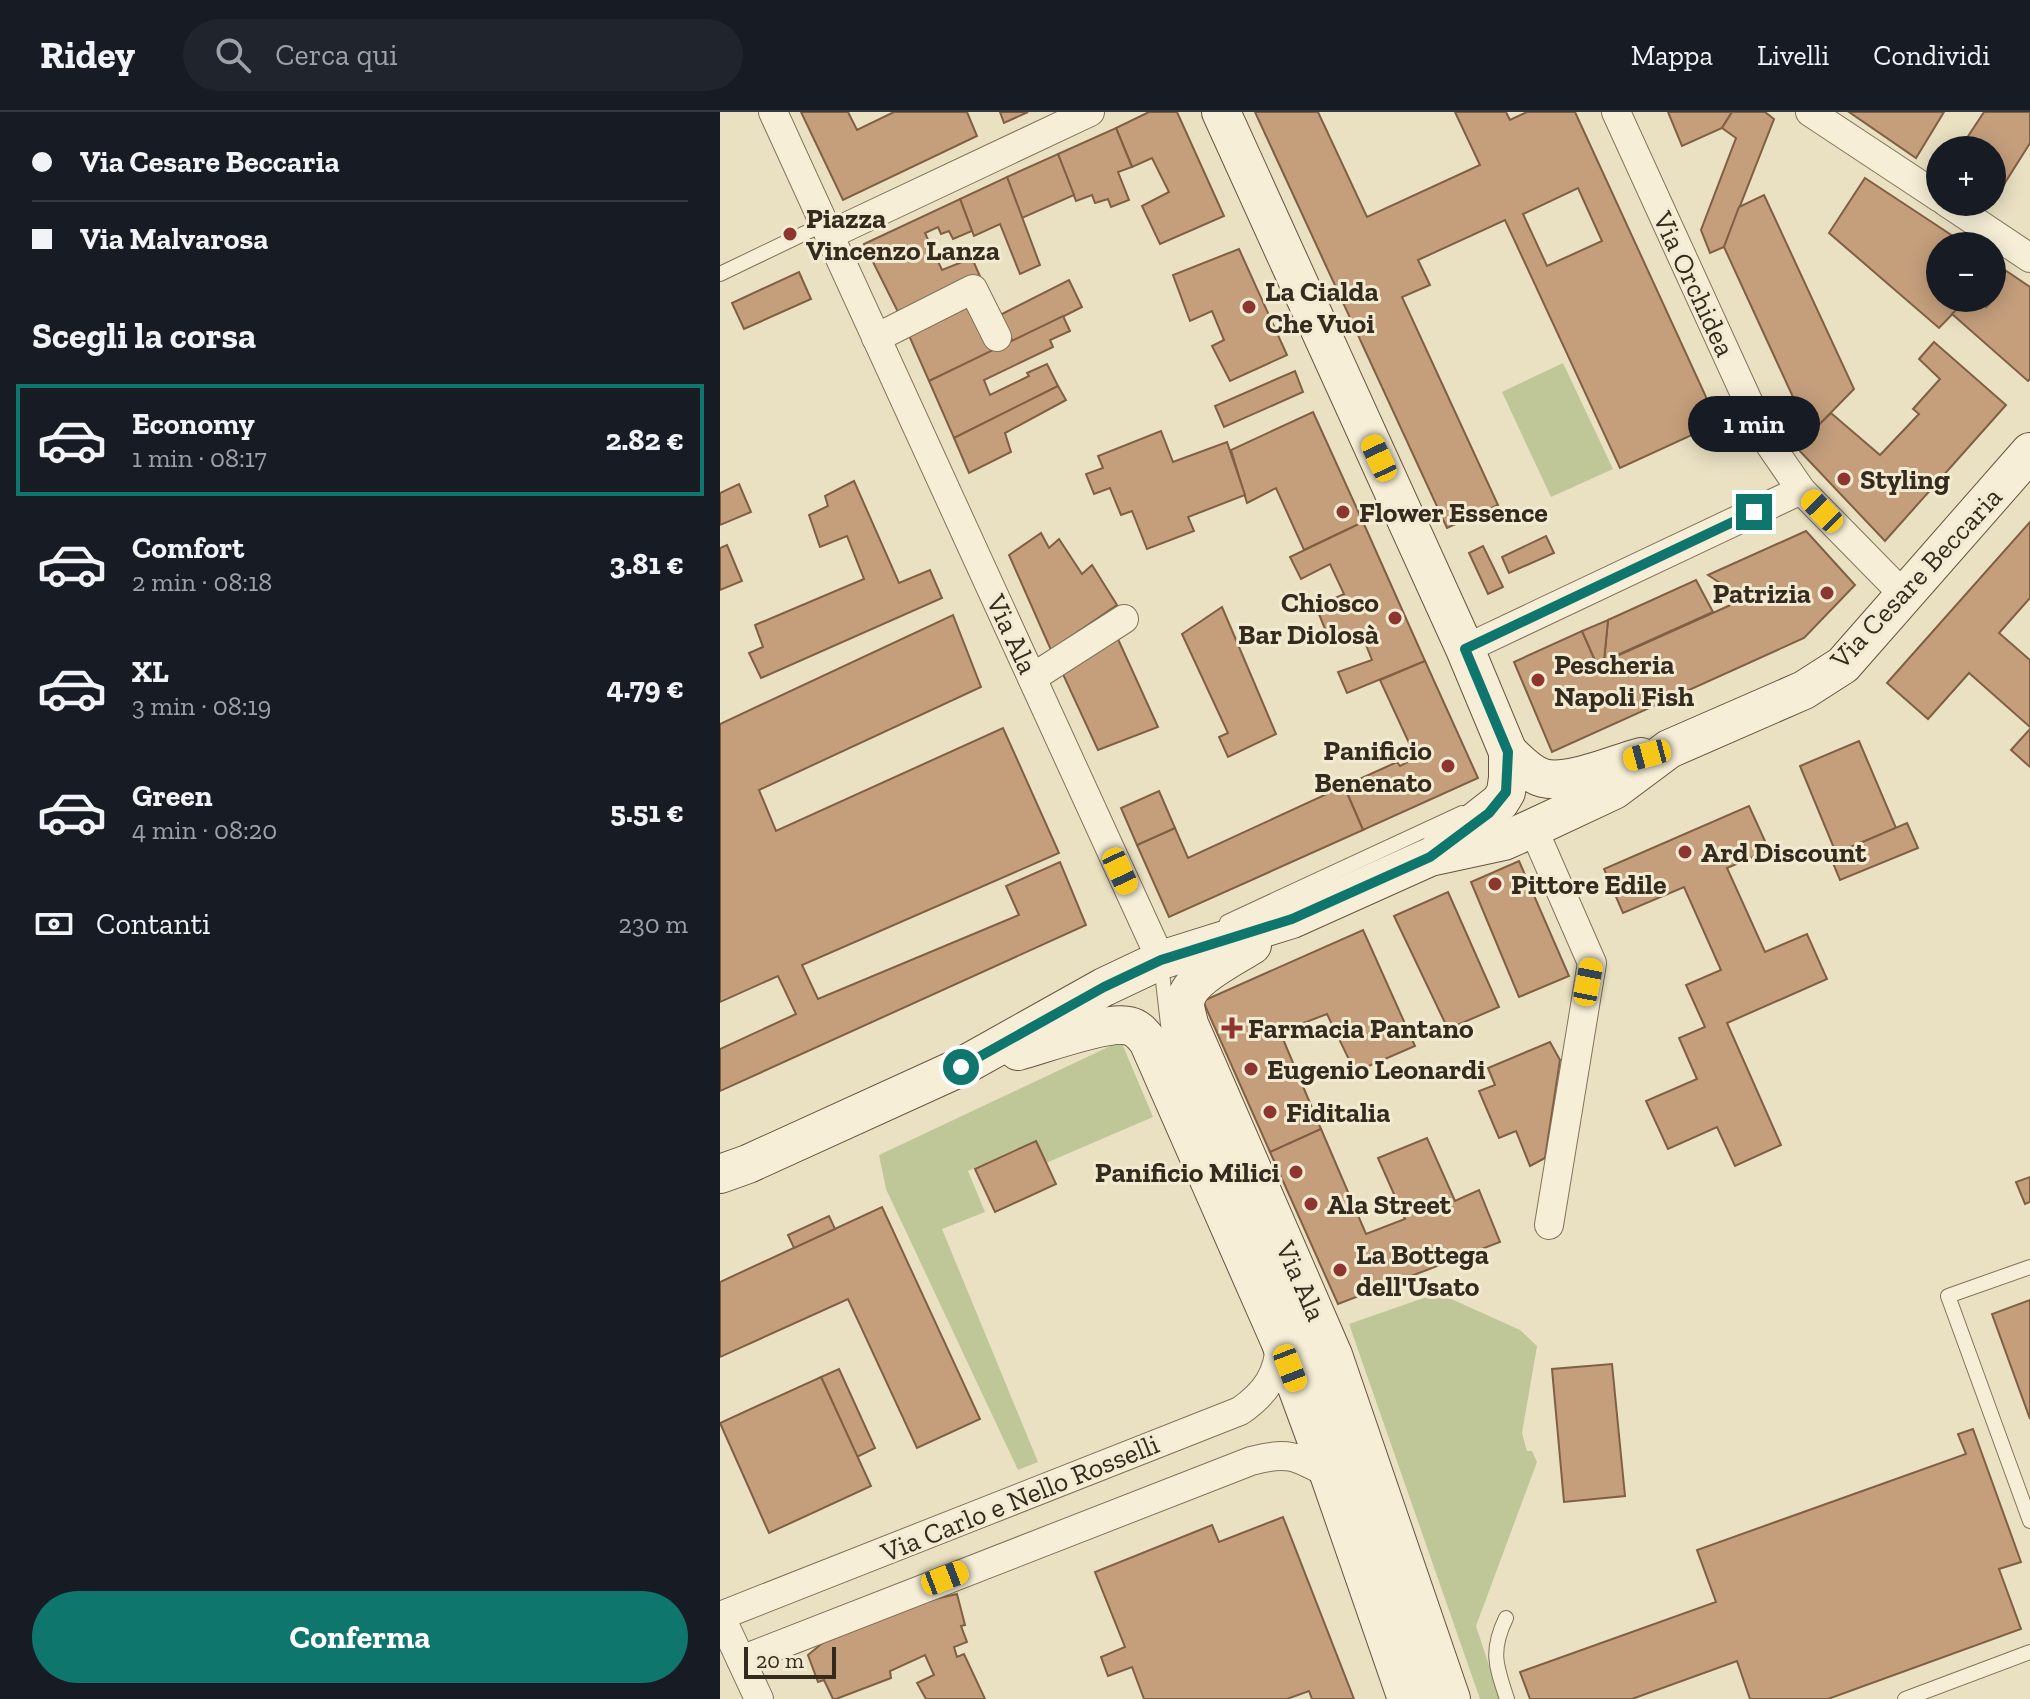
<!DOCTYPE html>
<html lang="it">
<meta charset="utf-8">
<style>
body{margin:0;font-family:"Zilla Slab",serif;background:#20242c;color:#f1f3f6;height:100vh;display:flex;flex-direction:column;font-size:30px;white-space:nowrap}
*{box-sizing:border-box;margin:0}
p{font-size:26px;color:#9ea1a6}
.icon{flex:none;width:44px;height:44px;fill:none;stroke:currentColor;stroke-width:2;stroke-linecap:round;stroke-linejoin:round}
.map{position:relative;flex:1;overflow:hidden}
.drawer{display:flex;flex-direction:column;background:#171b24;width:720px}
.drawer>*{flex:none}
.banner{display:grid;align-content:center;height:176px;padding:0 32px;background:#171b24}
.buttons{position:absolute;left:1206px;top:24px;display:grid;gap:16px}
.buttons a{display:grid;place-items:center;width:80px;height:80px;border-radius:50%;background:#171b24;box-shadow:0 4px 20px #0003;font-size:40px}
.scale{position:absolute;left:24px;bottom:20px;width:92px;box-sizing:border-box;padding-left:8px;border:4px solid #342a1e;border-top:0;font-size:22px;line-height:28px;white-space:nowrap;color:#342a1e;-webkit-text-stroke:6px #f2ebd2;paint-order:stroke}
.end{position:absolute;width:36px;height:36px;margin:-18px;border:10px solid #0f766e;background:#fff;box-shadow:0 0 0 4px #fff}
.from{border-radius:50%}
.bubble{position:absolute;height:56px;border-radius:28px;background:#171b24;box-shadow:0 4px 20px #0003;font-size:26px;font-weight:800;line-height:56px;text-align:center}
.car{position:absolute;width:24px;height:48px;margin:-24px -12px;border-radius:10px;box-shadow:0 0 6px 2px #0007;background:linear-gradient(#f5c518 24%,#345 0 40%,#f5c518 0 76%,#345 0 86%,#f5c518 0)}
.banner b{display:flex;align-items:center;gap:28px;height:76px;font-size:30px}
.banner b+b{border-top:2px solid #363941}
.banner i{width:20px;height:20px;background:#f1f3f6}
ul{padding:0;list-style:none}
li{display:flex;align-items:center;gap:24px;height:112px;margin:0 16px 12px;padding:0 16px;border:4px solid transparent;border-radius:0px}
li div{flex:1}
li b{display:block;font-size:30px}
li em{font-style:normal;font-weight:800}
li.on{border-color:#0f766e}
li>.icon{width:72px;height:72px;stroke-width:1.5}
h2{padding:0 32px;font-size:36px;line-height:96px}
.pay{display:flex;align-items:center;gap:20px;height:88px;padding:0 32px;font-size:30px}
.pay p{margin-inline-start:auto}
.cta{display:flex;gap:16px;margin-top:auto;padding:16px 32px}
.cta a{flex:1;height:92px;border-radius:48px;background:#0f766e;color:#fff;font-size:32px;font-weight:800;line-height:92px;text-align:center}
header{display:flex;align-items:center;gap:48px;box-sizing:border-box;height:112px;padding:0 40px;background:#171b24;border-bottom:2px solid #363941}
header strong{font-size:38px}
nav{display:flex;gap:44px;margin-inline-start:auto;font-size:28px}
.search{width:560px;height:72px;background:#20242c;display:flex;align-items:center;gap:20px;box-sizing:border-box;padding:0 28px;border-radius:44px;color:#9ea1a6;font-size:30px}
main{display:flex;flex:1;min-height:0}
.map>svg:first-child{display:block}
.green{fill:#bfc798}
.building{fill:#c59f7c;stroke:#805f43;stroke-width:2;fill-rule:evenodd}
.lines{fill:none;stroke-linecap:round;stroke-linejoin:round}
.service-casing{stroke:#83735b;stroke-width:16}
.minor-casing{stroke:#83735b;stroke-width:30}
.secondary-casing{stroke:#65543f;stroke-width:40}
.service{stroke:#f6eed6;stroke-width:14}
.minor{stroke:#f6eed6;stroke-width:28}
.secondary{stroke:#f6eed6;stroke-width:38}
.route{stroke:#0f766e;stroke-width:10}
.poi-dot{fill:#8d3630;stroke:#f2ebd2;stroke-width:3}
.labels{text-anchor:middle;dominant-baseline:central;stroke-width:6;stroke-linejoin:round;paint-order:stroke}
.poi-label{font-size:28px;font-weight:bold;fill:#342a1e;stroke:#f2ebd2;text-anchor:start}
.street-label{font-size:28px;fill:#342a1e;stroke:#f2ebd2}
</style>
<header>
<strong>Ridey</strong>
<div class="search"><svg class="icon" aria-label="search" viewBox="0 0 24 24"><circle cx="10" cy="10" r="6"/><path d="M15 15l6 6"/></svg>Cerca qui</div>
<nav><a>Mappa</a><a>Livelli</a><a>Condividi</a></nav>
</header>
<main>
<section class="drawer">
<div class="banner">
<b><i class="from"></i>Via Cesare Beccaria</b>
<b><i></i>Via Malvarosa</b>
</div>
<h2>Scegli la corsa</h2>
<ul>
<li class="on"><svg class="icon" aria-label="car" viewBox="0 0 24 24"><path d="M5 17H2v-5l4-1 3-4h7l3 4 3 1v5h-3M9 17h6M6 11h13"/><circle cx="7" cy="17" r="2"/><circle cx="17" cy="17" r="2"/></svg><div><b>Economy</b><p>1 min · 08:17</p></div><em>2.82 €</em></li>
<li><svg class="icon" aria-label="car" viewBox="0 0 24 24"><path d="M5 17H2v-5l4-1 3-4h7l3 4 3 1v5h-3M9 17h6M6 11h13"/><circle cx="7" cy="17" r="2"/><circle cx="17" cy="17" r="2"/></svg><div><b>Comfort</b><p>2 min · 08:18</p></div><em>3.81 €</em></li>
<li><svg class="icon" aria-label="car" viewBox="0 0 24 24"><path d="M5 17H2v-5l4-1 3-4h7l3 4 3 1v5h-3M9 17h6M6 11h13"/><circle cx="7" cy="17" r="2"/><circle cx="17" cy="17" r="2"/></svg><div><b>XL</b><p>3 min · 08:19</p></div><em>4.79 €</em></li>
<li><svg class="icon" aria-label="car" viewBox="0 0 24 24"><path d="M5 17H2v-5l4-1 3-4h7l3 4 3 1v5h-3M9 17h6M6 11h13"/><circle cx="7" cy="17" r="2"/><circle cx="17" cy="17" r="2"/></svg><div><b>Green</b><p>4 min · 08:20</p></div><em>5.51 €</em></li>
</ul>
<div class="pay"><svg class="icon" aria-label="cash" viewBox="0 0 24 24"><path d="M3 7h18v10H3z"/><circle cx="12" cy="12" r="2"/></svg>Contanti<p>230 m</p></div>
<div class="cta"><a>Conferma</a></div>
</section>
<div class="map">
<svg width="1310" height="1587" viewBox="0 0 1310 1587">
<rect width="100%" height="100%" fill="#eae1c3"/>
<g class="green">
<path d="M 843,251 L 893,357 L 831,385 L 782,280 Z"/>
<path d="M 401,929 L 433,1005 L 326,1051 L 315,1029 L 248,1059 L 265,1100 L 222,1117 L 318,1350 L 298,1358 L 166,1077 L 159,1043 Z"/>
<path d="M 718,1181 L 800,1218 L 817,1234 L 802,1321 L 807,1339 L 812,1339 L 817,1350 L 756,1514 L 780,1587 L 760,1587 L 629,1212 Z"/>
</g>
<g class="building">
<path d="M 81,0 L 128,0 L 137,18 L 174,0 L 247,0 L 257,24 L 123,88 Z"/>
<path d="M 280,0 L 308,0 L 284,11 Z"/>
<path d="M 429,0 L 457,0 L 504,104 L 440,132 L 422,94 L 449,80 L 432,46 L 412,55 L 396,16 Z"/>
<path d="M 535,0 L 598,0 L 647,105 L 760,53 L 735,0 L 786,0 L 790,8 L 807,0 L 855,0 L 998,311 L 900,356 L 785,108 L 698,148 L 710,173 L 682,185 L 778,393 L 727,416 ZM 858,76 L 882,129 L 827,154 L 803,102 Z"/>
<path d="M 948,0 L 1012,0 L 1002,16 L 962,34 Z"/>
<path d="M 1012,0 L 1045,0 L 1054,7 L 1004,135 L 990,141 L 981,118 L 1016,26 L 1002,16 Z"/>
<path d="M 1129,0 L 1224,0 L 1196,46 Z"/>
<path d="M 1264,0 L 1310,0 L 1310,31 L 1276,85 L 1272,82 L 1272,38 L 1239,38 Z"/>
<path d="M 396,16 L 412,55 L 398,60 L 409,88 L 391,95 L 388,87 L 375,91 L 372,83 L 356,89 L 338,42 Z"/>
<path d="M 338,42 L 354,83 L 302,106 L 287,65 Z"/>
<path d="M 287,65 L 320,153 L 300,162 L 280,112 L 254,124 L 240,87 Z"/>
<path d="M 1145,66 L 1248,134 L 1220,134 L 1220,186 L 1248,186 L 1219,216 L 1109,121 Z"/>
<path d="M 1044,83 L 1134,277 L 1090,322 L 1004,135 L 1019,95 Z"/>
<path d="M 240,87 L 252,119 L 233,127 L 229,119 L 221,122 L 218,115 L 205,121 L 222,158 L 252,146 L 262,169 L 180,204 L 144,132 Z"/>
<path d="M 519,137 L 567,243 L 510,269 L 492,234 L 504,228 L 492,199 L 470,209 L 453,163 Z"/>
<path d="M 1279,154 L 1310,175 L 1310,267 L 1308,269 L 1232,202 L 1248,186 L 1256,186 L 1266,195 L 1277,184 L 1272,180 L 1272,160 Z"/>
<path d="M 79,160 L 91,187 L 24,217 L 12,191 Z"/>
<path d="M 349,168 L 362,195 L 293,230 L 280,203 Z"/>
<path d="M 250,189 L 274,239 L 209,269 L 187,219 Z"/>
<path d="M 343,204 L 350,219 L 330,228 L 333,235 L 264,268 L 270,283 L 309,264 L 307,261 L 327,252 L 338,274 L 234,326 L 209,269 Z"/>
<path d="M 1214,230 L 1286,293 L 1165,429 L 1076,335 L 1111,301 L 1160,343 L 1199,302 L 1193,297 L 1220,267 L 1199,247 Z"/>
<path d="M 575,259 L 583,280 L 504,315 L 495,294 Z"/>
<path d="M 338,274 L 346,288 L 285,321 L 291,340 L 249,361 L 234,326 Z"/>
<path d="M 593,300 L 643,410 L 584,438 L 556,376 L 527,391 L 511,338 Z"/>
<path d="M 441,319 L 453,350 L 507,330 L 525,383 L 468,405 L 474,419 L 427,437 L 412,399 L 401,403 L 390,376 L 374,382 L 366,362 L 383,356 L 378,344 Z"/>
<path d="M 134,369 L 179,471 L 210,458 L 222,486 L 41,566 L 29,541 L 43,535 L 35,513 L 144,467 L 127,424 L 100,435 L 89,403 L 108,394 L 105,384 Z"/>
<path d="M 19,372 L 31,400 L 0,413 L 0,381 Z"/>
<path d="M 643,410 L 705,549 L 627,581 L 618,560 L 652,548 L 640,518 L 610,529 L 596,495 L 624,482 L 610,452 L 581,467 L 570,445 Z"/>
<path d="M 1310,410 L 1310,486 L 1279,521 L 1310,548 L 1310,615 L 1249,561 L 1208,607 L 1167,571 Z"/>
<path d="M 1086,419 L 1135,473 L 1084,526 L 832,640 L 794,550 L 862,519 L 877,553 L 1024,487 L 988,463 Z"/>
<path d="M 321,421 L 329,436 L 339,427 L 362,462 L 372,453 L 397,493 L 331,538 L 289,443 Z"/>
<path d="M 826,424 L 834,441 L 789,461 L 782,445 Z"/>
<path d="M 7,433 L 22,469 L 0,478 L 0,436 Z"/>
<path d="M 763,434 L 783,475 L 768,482 L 749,441 Z"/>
<path d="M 976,468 L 993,500 L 884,549 L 888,508 Z"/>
<path d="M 502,495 L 556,622 L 508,645 L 499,625 L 508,621 L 462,522 Z"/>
<path d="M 233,503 L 261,575 L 39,678 L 56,719 L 283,616 L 339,741 L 82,853 L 98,887 L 299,803 L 286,774 L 340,750 L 366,813 L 0,979 L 0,937 L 76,902 L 58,864 L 0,890 L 0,612 Z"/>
<path d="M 888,508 L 884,549 L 877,553 L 862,519 Z"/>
<path d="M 397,525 L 438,615 L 378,638 L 341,558 Z"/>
<path d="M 705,549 L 758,666 L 643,718 L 624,674 L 677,650 L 680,654 L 696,646 L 660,568 Z"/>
<path d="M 1310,617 L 1310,655 L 1291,638 Z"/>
<path d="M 1139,629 L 1176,716 L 1116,741 L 1080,654 Z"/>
<path d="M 624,674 L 643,718 L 449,805 L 417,733 L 455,716 L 468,746 Z"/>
<path d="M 439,679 L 455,716 L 417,733 L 401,696 Z"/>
<path d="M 1029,694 L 1049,738 L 1007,756 L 1045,840 L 1087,822 L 1107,867 L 1007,911 L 1061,1033 L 1015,1054 L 997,1015 L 948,1037 L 926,989 L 977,967 L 959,926 L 985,915 L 966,873 L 1001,858 L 964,775 L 903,801 L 884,757 Z"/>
<path d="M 1187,711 L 1198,736 L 1120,768 L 1110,744 Z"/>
<path d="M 799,749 L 849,864 L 799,885 L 751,770 Z"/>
<path d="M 728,780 L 779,895 L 728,917 L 674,804 Z"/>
<path d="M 643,818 L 695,934 L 635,960 L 607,902 L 560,920 L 601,1017 L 550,1040 L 483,889 Z"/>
<path d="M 830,930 L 840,948 L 825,1046 L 810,1054 L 796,1019 L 779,1026 L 759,979 L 775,973 L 768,956 Z"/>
<path d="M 601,1017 L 646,1122 L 685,1107 L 658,1046 L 707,1026 L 735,1089 L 759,1078 L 780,1130 L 618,1192 L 550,1040 Z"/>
<path d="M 316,1029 L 336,1072 L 275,1100 L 255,1057 Z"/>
<path d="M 1310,1065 L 1310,1090 L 1305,1092 L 1296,1070 Z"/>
<path d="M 162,1095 L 260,1307 L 197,1336 L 128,1187 L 0,1245 L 0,1170 Z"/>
<path d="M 109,1104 L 115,1117 L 74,1136 L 68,1123 Z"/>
<path d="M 1310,1188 L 1310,1307 L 1272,1202 Z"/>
<path d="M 892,1252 L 905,1384 L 844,1390 L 832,1257 Z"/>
<path d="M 119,1257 L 155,1336 L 137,1345 L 101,1265 Z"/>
<path d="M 101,1265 L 151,1374 L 49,1421 L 0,1311 Z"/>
<path d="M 1253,1317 L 1301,1450 L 1279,1457 L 1301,1517 L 1108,1587 L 1030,1587 L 1017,1549 L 912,1587 L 810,1587 L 800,1560 L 996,1490 L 977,1438 L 1246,1342 L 1238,1322 Z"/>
<path d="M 563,1405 L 634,1587 L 592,1587 L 589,1579 L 567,1587 L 424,1587 L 412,1555 L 388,1564 L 381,1545 L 405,1535 L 375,1460 L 492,1413 L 499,1430 Z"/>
<path d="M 237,1482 L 245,1513 L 241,1514 L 247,1530 L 234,1535 L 237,1545 L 244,1542 L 265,1587 L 206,1587 L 197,1571 L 214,1563 L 205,1543 L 170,1559 L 171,1566 L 116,1587 L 113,1587 L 104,1568 L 98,1570 L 88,1543 L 105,1529 L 215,1487 Z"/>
</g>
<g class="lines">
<g class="service-casing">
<g id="service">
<path d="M 0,162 L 104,112"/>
<path d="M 507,810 L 742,701"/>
<path d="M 441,852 L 449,921 L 594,1253 L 709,1587"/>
<path d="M 1310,1155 L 1228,1184 L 1310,1409"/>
<path d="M 786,1506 C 770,1539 776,1554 787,1587"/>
<path d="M 1185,1587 L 1310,1540"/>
</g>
</g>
<g class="minor-casing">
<g id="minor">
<path d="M 53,0 L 441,848"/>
<path d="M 896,0 L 1044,324 L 1081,378 L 1184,483"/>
<path d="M 1090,0 L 1220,86"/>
<path d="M 1226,90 L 1310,146"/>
<path d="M 109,123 L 370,0"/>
<path d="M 156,226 L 253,177 L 277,225"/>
<path d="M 745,537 L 1081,378"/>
<path d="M 312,566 L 404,507"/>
<path d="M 813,716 L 872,851 L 829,1113"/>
<path d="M 0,1503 L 39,1587"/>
<path d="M 0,1504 L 520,1299 C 546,1281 559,1262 560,1230"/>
<path d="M 21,1548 L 531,1349 C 568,1339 576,1344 609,1362"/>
</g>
</g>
<g class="secondary-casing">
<g id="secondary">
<path d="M 501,0 L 745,537 L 788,640 L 788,666 L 786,680 L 780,690 L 720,737"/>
<path d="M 788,640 C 798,649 809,662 823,666 C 848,673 895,652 921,645"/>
<path d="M 532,833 C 512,846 466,867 465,892 C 465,898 468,906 469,912 L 613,1243 L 731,1587"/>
<path d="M 298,939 C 321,933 388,908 409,914 C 418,916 422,922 428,929 L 560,1229 L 609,1362 L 687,1587"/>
<path d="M 0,1062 L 28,1052 L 241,955 L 384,875 L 441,848 L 572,807 L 710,745 L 784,729 L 813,716 L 894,678 L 949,637 L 1084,578 L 1123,553 L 1310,340"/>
</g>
</g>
<use href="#service" class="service"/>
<use href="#minor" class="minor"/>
<use href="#secondary" class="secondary"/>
</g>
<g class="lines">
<path class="route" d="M 241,955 L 384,875 L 441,848 L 572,807 L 710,745 L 769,701 L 786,680 L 788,640 L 745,537 L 1034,400"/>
</g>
<g class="poi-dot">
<circle cx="70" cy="122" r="8"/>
<circle cx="529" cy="195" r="8"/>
<circle cx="1124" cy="367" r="8"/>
<circle cx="623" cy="400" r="8"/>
<circle cx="1107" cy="481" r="8"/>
<circle cx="675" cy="506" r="8"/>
<circle cx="818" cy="568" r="8"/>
<circle cx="728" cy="654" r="8"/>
<circle cx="965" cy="740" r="8"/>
<circle cx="775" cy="772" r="8"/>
<path d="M508 904h8v8h8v8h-8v8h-8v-8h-8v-8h8z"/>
<circle cx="531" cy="957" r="8"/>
<circle cx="550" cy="1000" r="8"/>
<circle cx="576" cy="1060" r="8"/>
<circle cx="591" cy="1092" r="8"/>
<circle cx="620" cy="1158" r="8"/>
</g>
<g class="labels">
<g class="poi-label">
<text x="86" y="106">Piazza<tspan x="86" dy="32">Vincenzo Lanza</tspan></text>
<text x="545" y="179">La Cialda<tspan x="545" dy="32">Che Vuoi</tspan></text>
<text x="1140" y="367">Styling</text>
<text x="639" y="400">Flower Essence</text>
<text x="1091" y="481" text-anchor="end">Patrizia</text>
<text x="659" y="490" text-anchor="end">Chiosco<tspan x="659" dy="32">Bar Diolosà</tspan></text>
<text x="834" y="552">Pescheria<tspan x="834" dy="32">Napoli Fish</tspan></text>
<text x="712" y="638" text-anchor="end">Panificio<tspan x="712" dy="32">Benenato</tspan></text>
<text x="981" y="740">Ard Discount</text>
<text x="791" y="772">Pittore Edile</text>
<text x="528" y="916">Farmacia Pantano</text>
<text x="547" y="957">Eugenio Leonardi</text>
<text x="566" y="1000">Fiditalia</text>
<text x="560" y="1060" text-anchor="end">Panificio Milici</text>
<text x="607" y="1092">Ala Street</text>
<text x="636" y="1142">La Bottega<tspan x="636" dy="32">dell'Usato</tspan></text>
</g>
<g class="street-label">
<text transform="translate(974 172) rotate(65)">Via Orchidea</text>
<text transform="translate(1196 466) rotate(-47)">Via Cesare Beccaria</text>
<text transform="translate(292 522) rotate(65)">Via Ala</text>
<text transform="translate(581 1169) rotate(66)">Via Ala</text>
<text transform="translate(300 1386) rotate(-22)">Via Carlo e Nello Rosselli</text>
</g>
</g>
</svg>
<div class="buttons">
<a>+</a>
<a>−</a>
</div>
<div class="scale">20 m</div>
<i class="end from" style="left:241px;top:955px"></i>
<i class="end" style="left:1034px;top:400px"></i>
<div class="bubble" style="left:968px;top:284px;width:132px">1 min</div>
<i class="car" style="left:659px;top:346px;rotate:335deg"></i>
<i class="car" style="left:1102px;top:399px;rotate:316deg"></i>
<i class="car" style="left:927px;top:643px;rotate:255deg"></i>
<i class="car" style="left:400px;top:759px;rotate:155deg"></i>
<i class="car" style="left:868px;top:870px;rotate:11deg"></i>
<i class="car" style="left:570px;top:1256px;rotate:159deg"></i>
<i class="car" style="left:225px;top:1466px;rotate:69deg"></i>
</div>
</main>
